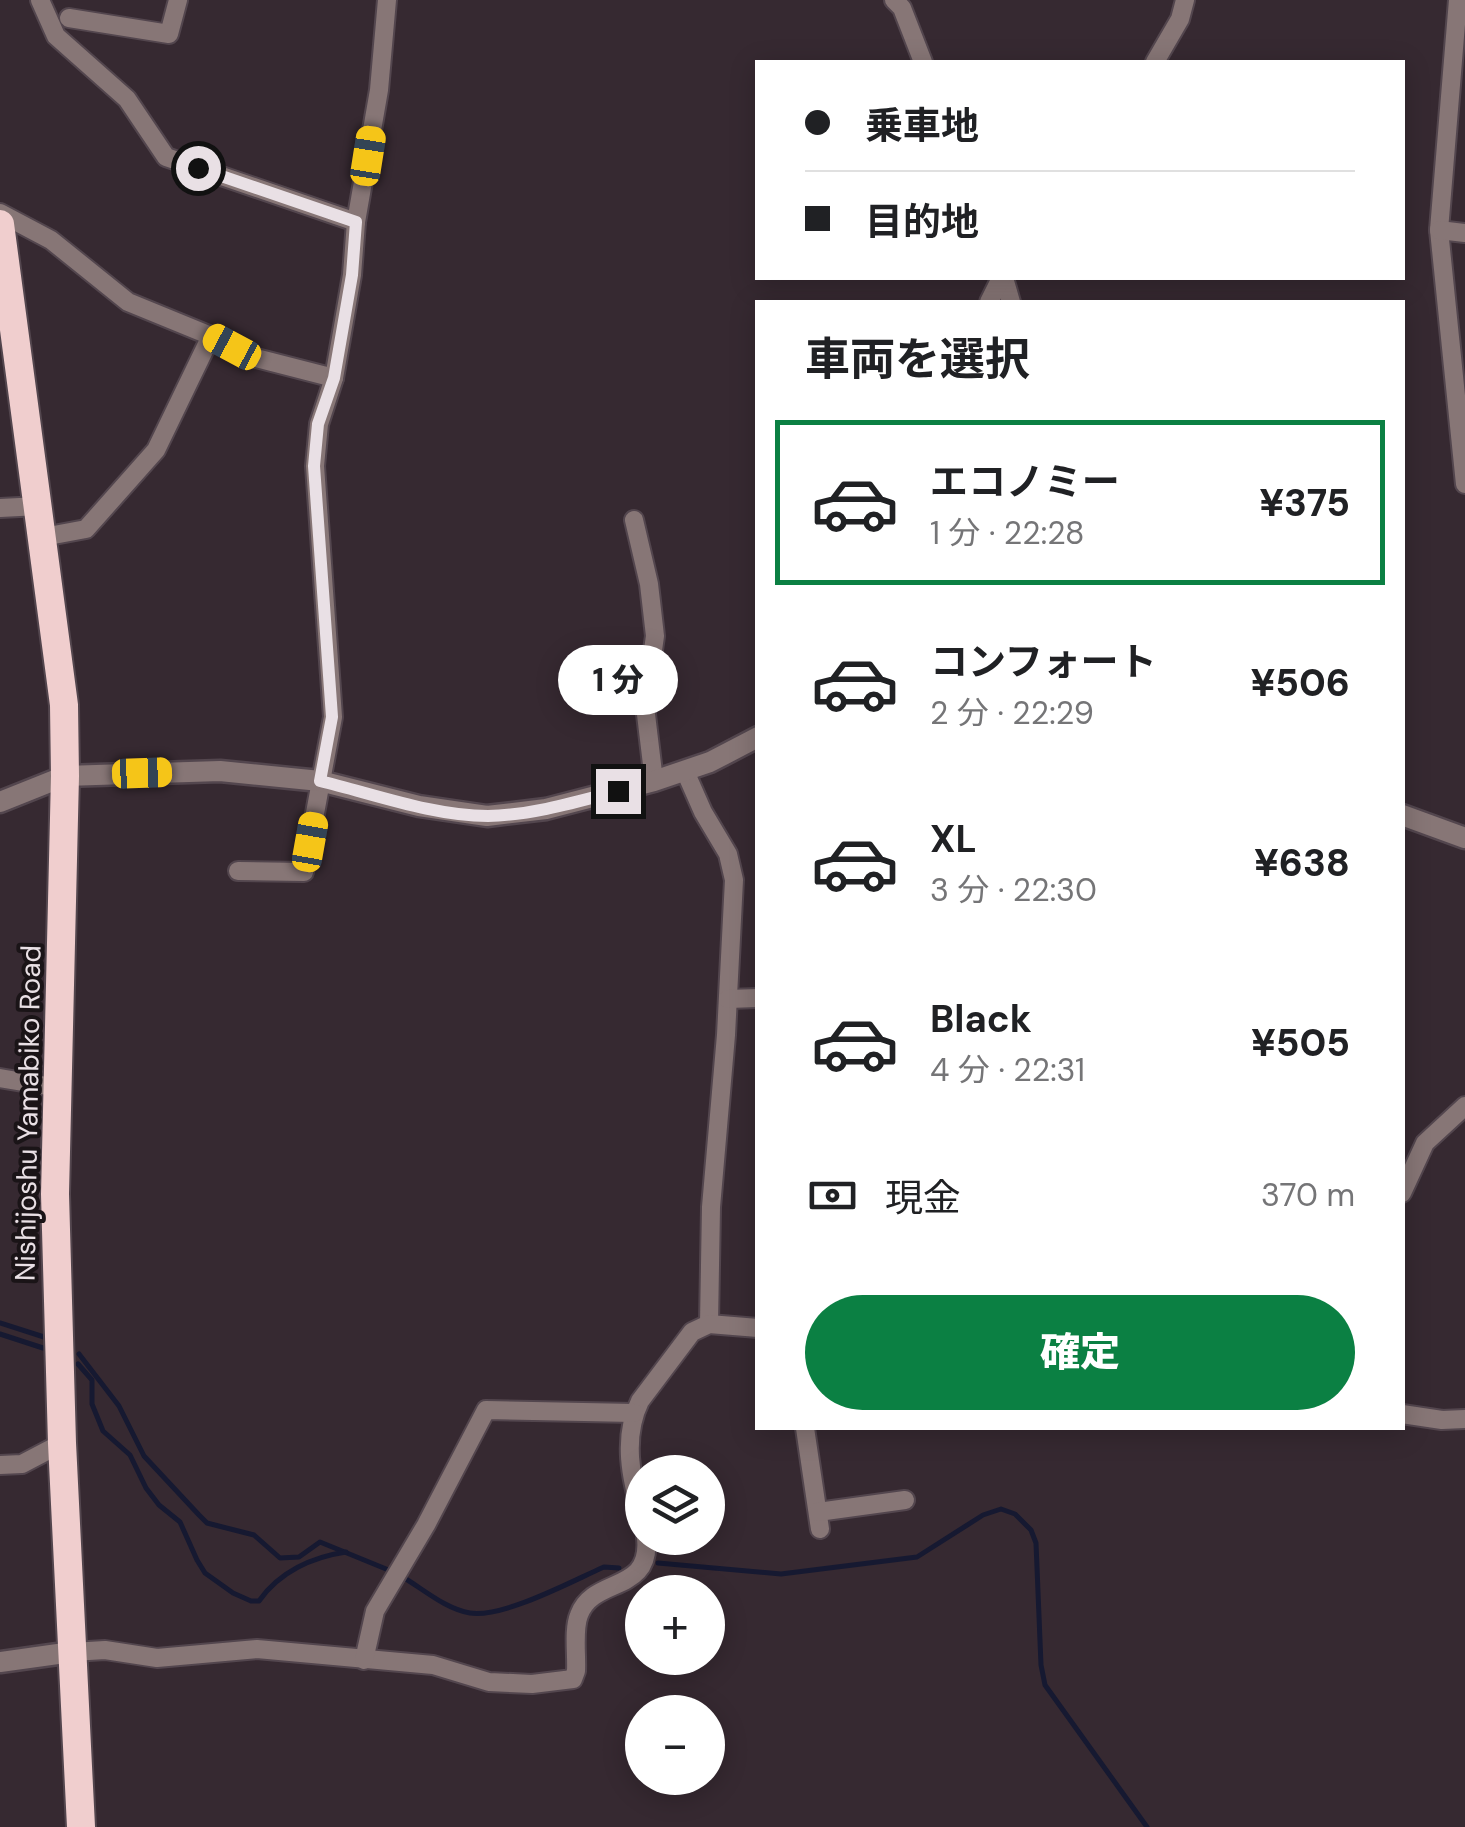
<!DOCTYPE html>
<html lang="ja">
<meta charset="utf-8">
<style>
body{margin:0;font-family:"DM Sans","Noto Sans JP",sans-serif;background:#f2f2f2;color:#202124;height:100vh;display:flex;flex-direction:column;font-size:38px;white-space:nowrap}
*{box-sizing:border-box;margin:0}
p{font-size:32px;color:#757577}
.icon{flex:none;width:55px;height:55px;fill:none;stroke:currentColor;stroke-width:2;stroke-linecap:round;stroke-linejoin:round}
.map{position:relative;flex:1;overflow:hidden}
.sheet{position:absolute;left:755px;top:300px;width:650px;height:1130px;display:flex;flex-direction:column;background:#fff;border-radius:0px;box-shadow:0 5px 25px #0003}
.sheet>*{flex:none}
.guide{position:absolute;left:755px;top:60px;width:650px;height:220px;border-radius:0px;box-shadow:0 5px 25px #0003;display:grid;align-content:center;height:220px;padding:0 50px;background:#fff}
.controls{position:absolute;left:625px;top:1455px;display:grid;gap:20px}
.controls a{display:grid;place-items:center;width:100px;height:100px;border-radius:50%;background:#fff;box-shadow:0 5px 25px #0003;font-size:50px}
.end{position:absolute;width:45px;height:45px;margin:-22px;border:12px solid #e9e0e5;background:#111;box-shadow:0 0 0 5px #111}
.from{border-radius:50%}
.bubble{position:absolute;height:70px;border-radius:35px;background:#fff;box-shadow:0 5px 25px #0003;font-size:32px;font-weight:800;line-height:70px;text-align:center}
.car{position:absolute;width:30px;height:60px;margin:-30px -15px;border-radius:12px;box-shadow:0 0 8px 2px #0007;background:linear-gradient(#f5c518 24%,#345 0 40%,#f5c518 0 76%,#345 0 86%,#f5c518 0)}
.guide b{display:flex;align-items:center;gap:35px;height:95px;font-size:38px}
.guide b+b{border-top:2px solid #e0e0e0}
.guide i{width:25px;height:25px;background:#202124}
ul{padding:0;list-style:none}
li{display:flex;align-items:center;gap:30px;height:165px;margin:0 20px 15px;padding:0 30px;border:5px solid transparent;border-radius:0px}
li div{flex:1}
li b{display:block;font-size:38px}
li em{font-style:normal;font-weight:800}
li.active{border-color:#0b8043}
li>.icon{width:90px;height:90px;stroke-width:1.5}
h2{padding:0 50px;font-size:45px;line-height:120px}
.pay{display:flex;align-items:center;gap:25px;height:110px;padding:0 50px;font-size:38px}
.pay p{margin-inline-start:auto}
.button{display:flex;gap:20px;margin-top:auto;padding:20px 50px}
.button a{flex:1;height:115px;border-radius:60px;background:#0b8043;color:#fff;font-size:40px;font-weight:800;line-height:115px;text-align:center}
.map>svg:first-child{display:block}
.lines{fill:none;stroke-linecap:round;stroke-linejoin:round}
.stream{stroke:#161931;stroke-width:5}
.minor-casing{stroke:#53464e;stroke-width:22}
.tertiary-casing{stroke:#53464e;stroke-width:25}
.trunk-casing{stroke:#53464e;stroke-width:32}
.minor{stroke:#877676;stroke-width:18}
.tertiary{stroke:#877676;stroke-width:20}
.trunk{stroke:#f0cece;stroke-width:28}
.route{stroke:#e9e0e5;stroke-width:12}
.labels{text-anchor:middle;dominant-baseline:central;stroke-width:8;stroke-linejoin:round;paint-order:stroke}
.street-label{font-size:28px;fill:#e9e0e5;stroke:#1a1417}
</style>
<div class="map">
<svg width="1465" height="1827" viewBox="0 0 1465 1827">
<rect width="100%" height="100%" fill="#362931"/>
<g class="lines">
<g class="stream">
<path d="M 0,1323 L 44,1337"/>
<path d="M 0,1334 L 43,1348"/>
<path d="M 79,1354 L 119,1406 L 144,1456 L 199,1515 L 207,1523 L 254,1535 L 280,1558 L 299,1557 L 320,1542 L 391,1571"/>
<path d="M 78,1364 L 92,1380 L 92,1404 L 103,1431 L 130,1455 L 146,1488 L 159,1505 L 180,1522 L 197,1560 L 205,1573 L 233,1593 L 251,1601 L 259,1601 C 279,1572 312,1557 346,1552"/>
<path d="M 658,1563 L 781,1574 L 917,1557 L 983,1515 L 1001,1509 L 1015,1514 L 1031,1530 L 1036,1543 L 1041,1665 L 1045,1685 L 1147,1827"/>
<path d="M 401,1576 C 422,1588 445,1609 470,1613 C 504,1618 572,1581 604,1567 L 619,1568"/>
</g>
<g class="minor-casing">
<g id="minor">
<path d="M 40,0 L 56,36 L 127,99 L 166,157 L 356,222"/>
<path d="M 894,0 L 902,8 L 923,62"/>
<path d="M 1458,0 L 1439,230 L 1465,484"/>
<path d="M 69,18 L 169,34 L 178,0"/>
<path d="M 1155,62 L 1180,19 L 1185,0"/>
<path d="M 0,213 L 51,240 L 128,302 L 211,336 L 252,357 L 334,378"/>
<path d="M 1439,230 L 1465,233"/>
<path d="M 1004,278 L 1011,302"/>
<path d="M 989,302 L 1001,278"/>
<path d="M 0,508 L 39,506"/>
<path d="M 634,520 L 649,584 L 655,636 L 645,706 L 654,781"/>
<path d="M 43,537 L 86,529 L 156,450 L 211,336"/>
<path d="M 685,771 L 703,812 L 728,854 L 734,880 L 726,1035 L 711,1207 L 709,1324"/>
<path d="M 238,871 L 304,872 L 333,717 L 315,466 L 319,424 L 334,378 L 352,275 L 356,222 L 379,90 L 387,0"/>
<path d="M 728,999 L 758,998"/>
<path d="M 0,1078 L 59,1088"/>
<path d="M 1402,1193 L 1425,1143 L 1465,1106"/>
<path d="M 1402,1414 L 1442,1420 L 1465,1419"/>
<path d="M 805,1428 L 820,1529"/>
<path d="M 0,1465 L 22,1464 L 62,1443"/>
<path d="M 818,1512 L 905,1500"/>
<path d="M 642,1516 C 631,1479 622,1438 640,1401 L 692,1332 L 709,1324 L 758,1328"/>
<path d="M 72,1652 L 105,1650 L 157,1658 L 257,1649 L 433,1665 L 489,1682 L 532,1684 L 573,1679 L 576,1671 C 577,1655 573,1630 579,1615 C 593,1576 652,1594 646,1538"/>
<path d="M 364,1660 L 375,1611 L 426,1525 L 486,1410 L 634,1413"/>
</g>
</g>
<g class="tertiary-casing">
<g id="tertiary">
<path d="M 0,802 L 65,776 L 220,771 L 320,781 L 419,806 L 487,816 L 546,809 L 654,781 L 710,762 L 758,737"/>
<path d="M 1402,815 L 1465,838"/>
<path d="M 0,1662 L 72,1652"/>
</g>
</g>
<g class="trunk-casing">
<path id="trunk" d="M 0,224 L 64,705 L 65,776 L 55,1194 L 62,1443 L 81,1827"/>
</g>
<use href="#minor" class="minor"/>
<use href="#tertiary" class="tertiary"/>
<use href="#trunk" class="trunk"/>
</g>
<g class="lines">
<path class="route" d="M 198,168 L 356,222 L 352,275 L 334,378 L 318,424 L 314,466 L 332,717 L 320,781 C 374,794 433,816 488,816 C 532,815 576,802 618,791"/>
</g>
<g class="labels">
<g class="street-label">
<text transform="translate(28 1113) rotate(-89)">Nishijoshu Yamabiko Road</text>
</g>
</g>
</svg>
<div class="controls">
<a><svg class="icon" aria-label="layers" viewBox="0 0 24 24"><path d="M12 4l9 5-9 5-9-5zM3 14l9 5 9-5"/></svg></a>
<a>+</a>
<a>−</a>
</div>
<i class="end from" style="left:198px;top:168px"></i>
<i class="end" style="left:618px;top:791px"></i>
<div class="bubble" style="left:558px;top:645px;width:120px">1 分</div>
<i class="car" style="left:368px;top:156px;rotate:9deg"></i>
<i class="car" style="left:232px;top:347px;rotate:298deg"></i>
<i class="car" style="left:142px;top:773px;rotate:88deg"></i>
<i class="car" style="left:310px;top:842px;rotate:10deg"></i>
<div class="guide">
<b><i class="from"></i>乗車地</b>
<b><i></i>目的地</b>
</div>
<section class="sheet">
<h2>車両を選択</h2>
<ul>
<li class="active"><svg class="icon" aria-label="car" viewBox="0 0 24 24"><path d="M5 17H2v-5l4-1 3-4h7l3 4 3 1v5h-3M9 17h6M6 11h13"/><circle cx="7" cy="17" r="2"/><circle cx="17" cy="17" r="2"/></svg><div><b>エコノミー</b><p>1 分 · 22:28</p></div><em>¥375</em></li>
<li><svg class="icon" aria-label="car" viewBox="0 0 24 24"><path d="M5 17H2v-5l4-1 3-4h7l3 4 3 1v5h-3M9 17h6M6 11h13"/><circle cx="7" cy="17" r="2"/><circle cx="17" cy="17" r="2"/></svg><div><b>コンフォート</b><p>2 分 · 22:29</p></div><em>¥506</em></li>
<li><svg class="icon" aria-label="car" viewBox="0 0 24 24"><path d="M5 17H2v-5l4-1 3-4h7l3 4 3 1v5h-3M9 17h6M6 11h13"/><circle cx="7" cy="17" r="2"/><circle cx="17" cy="17" r="2"/></svg><div><b>XL</b><p>3 分 · 22:30</p></div><em>¥638</em></li>
<li><svg class="icon" aria-label="car" viewBox="0 0 24 24"><path d="M5 17H2v-5l4-1 3-4h7l3 4 3 1v5h-3M9 17h6M6 11h13"/><circle cx="7" cy="17" r="2"/><circle cx="17" cy="17" r="2"/></svg><div><b>Black</b><p>4 分 · 22:31</p></div><em>¥505</em></li>
</ul>
<div class="pay"><svg class="icon" aria-label="cash" viewBox="0 0 24 24"><path d="M3 7h18v10H3z"/><circle cx="12" cy="12" r="2"/></svg>現金<p>370 m</p></div>
<div class="button"><a>確定</a></div>
</section>
</div>
